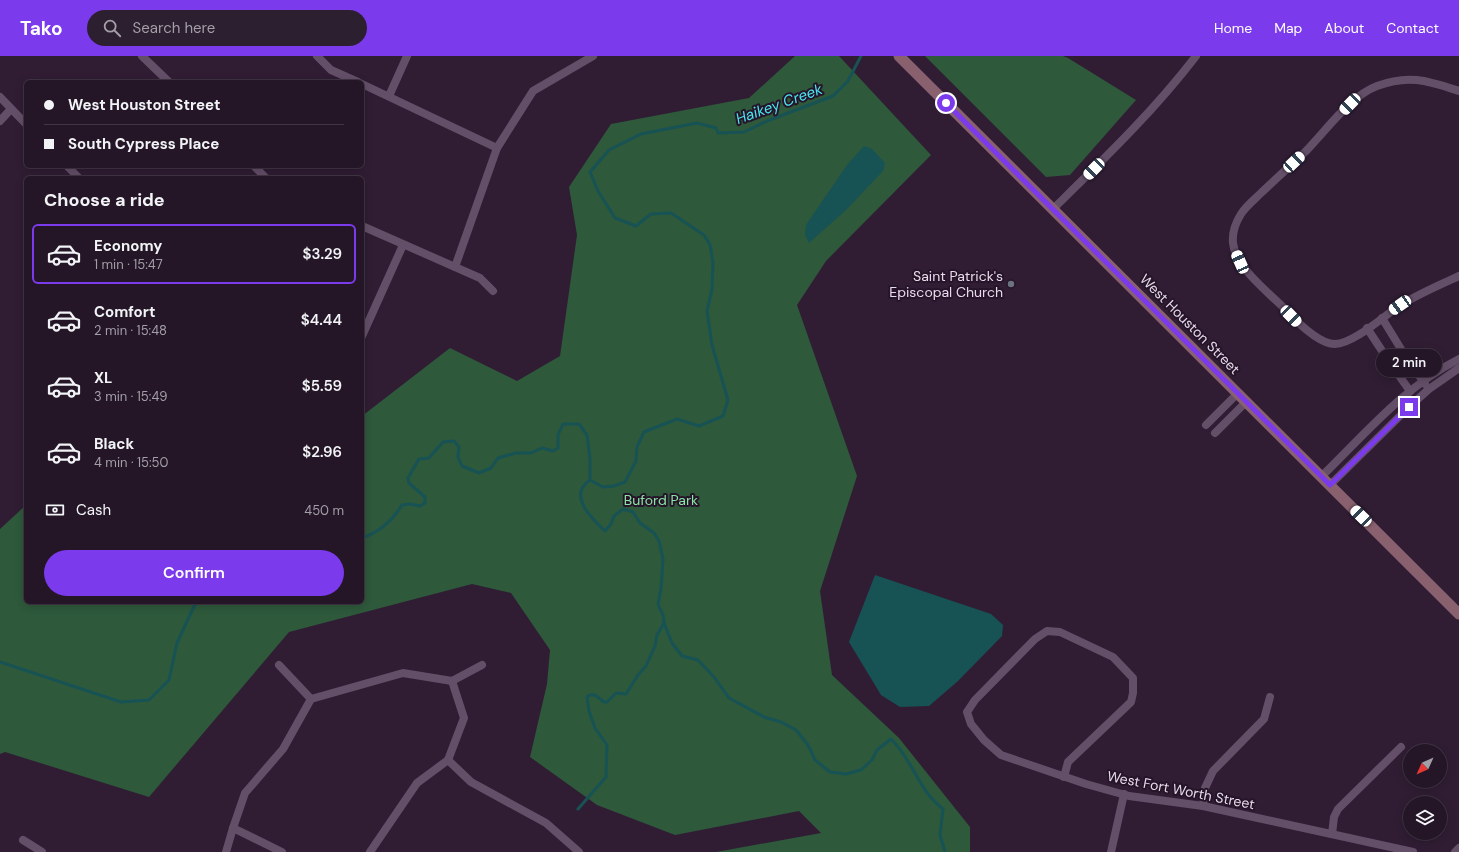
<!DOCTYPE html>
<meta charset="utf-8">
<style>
body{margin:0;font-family:"DM Sans",sans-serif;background:#2c1f2f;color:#f1f3f6;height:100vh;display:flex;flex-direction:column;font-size:15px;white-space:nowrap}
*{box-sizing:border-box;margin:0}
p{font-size:13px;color:#a39fa7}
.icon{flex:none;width:22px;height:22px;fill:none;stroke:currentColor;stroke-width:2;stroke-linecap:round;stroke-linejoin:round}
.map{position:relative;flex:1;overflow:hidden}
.side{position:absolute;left:24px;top:120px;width:340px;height:428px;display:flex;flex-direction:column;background:#241627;border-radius:6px;box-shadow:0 2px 10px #0003,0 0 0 1px #413544}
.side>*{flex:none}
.guide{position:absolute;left:24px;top:24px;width:340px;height:88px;border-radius:6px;box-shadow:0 2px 10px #0003,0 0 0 1px #413544;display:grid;align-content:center;height:88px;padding:0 20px;background:#241627}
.needle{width:26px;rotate:225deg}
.tools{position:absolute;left:1403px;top:688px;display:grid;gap:8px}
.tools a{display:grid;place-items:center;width:44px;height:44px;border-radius:50%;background:#241627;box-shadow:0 2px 10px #0003,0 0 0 1px #413544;font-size:20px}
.end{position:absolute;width:18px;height:18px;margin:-9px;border:5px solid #7c3aed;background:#fff;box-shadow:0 0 0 2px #fff}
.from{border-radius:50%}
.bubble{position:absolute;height:28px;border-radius:14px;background:#241627;box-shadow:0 2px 10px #0003,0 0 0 1px #413544;font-size:13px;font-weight:600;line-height:28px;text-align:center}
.car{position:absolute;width:12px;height:24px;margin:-12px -6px;border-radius:5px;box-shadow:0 0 3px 1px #0007;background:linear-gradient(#fff 24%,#345 0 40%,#fff 0 76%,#345 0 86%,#fff 0)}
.guide b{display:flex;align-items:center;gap:14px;height:38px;font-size:15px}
.guide b+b{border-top:1px solid #413544}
.guide i{width:10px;height:10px;background:#f1f3f6}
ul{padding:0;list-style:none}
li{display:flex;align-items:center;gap:12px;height:60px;margin:0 8px 6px;padding:0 12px;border:2px solid transparent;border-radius:6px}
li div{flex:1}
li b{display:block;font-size:15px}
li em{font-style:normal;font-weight:600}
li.selected{border-color:#7c3aed}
li>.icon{width:36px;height:36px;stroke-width:1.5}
h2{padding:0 20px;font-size:18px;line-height:48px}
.pay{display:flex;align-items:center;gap:10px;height:44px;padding:0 20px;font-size:15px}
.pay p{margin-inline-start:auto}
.action{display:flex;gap:8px;margin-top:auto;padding:8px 20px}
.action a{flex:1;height:46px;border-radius:24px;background:#7c3aed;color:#fff;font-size:16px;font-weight:600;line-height:46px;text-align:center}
header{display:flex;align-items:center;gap:24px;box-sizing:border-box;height:56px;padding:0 20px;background:#7c3aed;color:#fff}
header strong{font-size:19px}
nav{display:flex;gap:22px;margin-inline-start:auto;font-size:14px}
.search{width:280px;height:36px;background:#2c1f2f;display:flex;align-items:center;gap:10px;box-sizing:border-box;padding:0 14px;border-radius:22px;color:#a39fa7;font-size:15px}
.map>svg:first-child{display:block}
.green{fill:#2e593b}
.water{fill:#175255}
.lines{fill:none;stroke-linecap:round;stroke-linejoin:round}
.stream{stroke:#175255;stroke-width:3}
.minor{stroke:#644f69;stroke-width:8}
.secondary{stroke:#89616e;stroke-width:11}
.route{stroke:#7c3aed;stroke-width:5}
.worship-dot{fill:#6b7280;stroke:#26142a;stroke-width:1.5}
.labels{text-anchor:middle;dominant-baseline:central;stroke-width:4;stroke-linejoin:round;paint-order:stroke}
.poi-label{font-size:14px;fill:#e7dbea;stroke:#26142a;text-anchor:end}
.street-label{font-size:14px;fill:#e7dbea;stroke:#26142a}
.park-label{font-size:14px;fill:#8ae6a3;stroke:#26142a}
.water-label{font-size:15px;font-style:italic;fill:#49e8f1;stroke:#26142a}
</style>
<header>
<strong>Tako</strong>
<div class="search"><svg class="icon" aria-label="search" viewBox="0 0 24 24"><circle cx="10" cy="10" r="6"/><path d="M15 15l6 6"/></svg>Search here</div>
<nav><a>Home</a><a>Map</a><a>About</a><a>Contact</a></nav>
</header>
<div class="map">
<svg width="1459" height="796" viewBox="0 0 1459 796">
<rect width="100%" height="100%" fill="#301d34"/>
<g class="green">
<path d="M 795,0 L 839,0 L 931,99 L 826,205 L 797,249 L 857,420 L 820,535 L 832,619 L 899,682 L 970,771 L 970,796 L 716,796 L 821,777 L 799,755 L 675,779 L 597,749 L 530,701 L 547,628 L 550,594 L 511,537 L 472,528 L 289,576 L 149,741 L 5,696 L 0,698 L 0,473 L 26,449 L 26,546 L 362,546 L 362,360 L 450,292 L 517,325 L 560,300 L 577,179 L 569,131 L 611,68 L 749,42 Z"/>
<path d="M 925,0 L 1063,0 L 1068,2 L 1136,44 L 1070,119 L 1046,121 Z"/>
</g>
<g class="water">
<path d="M 864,90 L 872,93 L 885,107 L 883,115 L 846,154 L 809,187 L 805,179 L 806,169 L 847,109 Z"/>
<path d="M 875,519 L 991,558 L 1003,569 L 1002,580 L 958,625 L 929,650 L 900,651 L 881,639 L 849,586 Z"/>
</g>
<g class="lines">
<g class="stream">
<path d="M 861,0 L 848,25 L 833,40 L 767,65 L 744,76 L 718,77 L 716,72 L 697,67 L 641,78 L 609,94 L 590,116 L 598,135 L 615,162 L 636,170 L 651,158 L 671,157 L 704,179 L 710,189 L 713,206 L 712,233 L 707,255 L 712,289 L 728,344 L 723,360 L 699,370 L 677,363 L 644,376 L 637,391 L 636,405 L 625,426 L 614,430 L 603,431 L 590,424 C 567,439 592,463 605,475 L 611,468 L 614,460 L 623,453 L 633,456 L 640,467 L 654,477 L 659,485 L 663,503 L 661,533 L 658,548 L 663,559 L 664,567 L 672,587 L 682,600 L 698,604 L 714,621 L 729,642 L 764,661 L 781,666 L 796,674 L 808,689 L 815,704 L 830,716 L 846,718 L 861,714 L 872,704 L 877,694 L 891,683 C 913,704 918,734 943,753 L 940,779 L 945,796"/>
<path d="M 362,482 C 380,476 392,465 402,449 L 410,448 L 420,450 L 425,447 L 425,441 L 409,427 L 408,422 L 419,403 L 429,402 L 443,386 L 454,385 L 459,391 L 458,401 L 462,410 L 479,417 L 491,412 L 498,402 L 516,397 L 531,397 L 542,392 L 553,395 L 558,392 L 558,379 L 563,368 L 579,368 L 587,379 L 590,403 L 590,424"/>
<path d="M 0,606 L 121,646 L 149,644 L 169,624 L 177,587 L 196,546"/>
<path d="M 578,753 L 606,721 L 607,689 L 595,672 L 589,655 L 587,641 L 590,639 L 595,639 L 604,646 L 607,646 L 616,637 L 626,638 L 638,619 L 646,610 L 655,590 L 657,579 L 664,567"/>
</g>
<g class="minor">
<path d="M 142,0 L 169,26"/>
<path d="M 317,0 L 331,14 L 358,26"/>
<path d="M 362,28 L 497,92"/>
<path d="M 1459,35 C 1428,25 1409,18 1377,30 C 1350,40 1324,77 1304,97 C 1290,110 1276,123 1262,136 C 1255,143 1246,150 1241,158 C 1236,166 1232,177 1233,187 C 1236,212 1267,235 1284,252 C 1295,264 1318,288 1335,288 C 1353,288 1384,260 1399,250 C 1418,238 1439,229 1459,220"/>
<path d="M 389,40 L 407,0"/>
<path d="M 0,41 L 26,68"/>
<path d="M 0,65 L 11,53"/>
<path d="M 67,110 L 79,122"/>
<path d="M 254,110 L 266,122"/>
<path d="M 1053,153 C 1103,104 1153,56 1196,0"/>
<path d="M 362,170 L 480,222 L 493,235"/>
<path d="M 455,211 L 497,92 L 533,35 L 593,0"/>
<path d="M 1382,262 L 1404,298 L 1425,328"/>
<path d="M 1367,272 L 1390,307 L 1410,335"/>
<path d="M 362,280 L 403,189"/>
<path d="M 1396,315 L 1409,306"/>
<path d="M 1206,369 L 1238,337"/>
<path d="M 1215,377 L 1246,346"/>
<path d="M 1321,421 C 1364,379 1405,330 1459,303"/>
<path d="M 1330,429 L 1409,351 L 1429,333 L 1459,312"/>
<path d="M 279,609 L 311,643"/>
<path d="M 448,704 L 471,726 L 546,767 L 579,796"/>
<path d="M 1064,721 L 1068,706 L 1131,646 L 1133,637 L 1133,622 L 1113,601 L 1060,576 L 1047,575 L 1035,583 L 975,644 L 967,656 L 971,668 L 984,684 L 1001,699 L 1086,728 L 1129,740 L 1203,750 L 1413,796"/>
<path d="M 1203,750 L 1205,732 L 1213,715 L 1264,663 L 1270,641"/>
<path d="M 233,772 L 282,796"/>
<path d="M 1332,778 L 1334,761 L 1338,753 L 1401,691"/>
<path d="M 23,784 L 42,796"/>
<path d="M 226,796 L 233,772 L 245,737 L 283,693 L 311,643 L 403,617 L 452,625 L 482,609"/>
<path d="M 370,796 L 417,727 L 448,704 L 464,662 L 452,625"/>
<path d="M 1111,796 L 1124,738"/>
<path d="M 1455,796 L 1459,792"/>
</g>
<path class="secondary" d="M 899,0 L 1459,558"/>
</g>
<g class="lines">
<path class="route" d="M 946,47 L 1330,429 L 1409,351"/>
</g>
<circle class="worship-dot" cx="1011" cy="228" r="4"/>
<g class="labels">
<g class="poi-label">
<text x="1003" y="220">Saint Patrick's<tspan x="1003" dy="16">Episcopal Church</tspan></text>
</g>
<g class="street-label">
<text transform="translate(1190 268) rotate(45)">West Houston Street</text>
<text transform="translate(1181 734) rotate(11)">West Fort Worth Street</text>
</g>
<g class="park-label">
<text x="661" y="444">Buford Park</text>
</g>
<g class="water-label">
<text transform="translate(779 48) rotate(-20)">Haikey Creek</text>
</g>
</g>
</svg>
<div class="tools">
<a><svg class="needle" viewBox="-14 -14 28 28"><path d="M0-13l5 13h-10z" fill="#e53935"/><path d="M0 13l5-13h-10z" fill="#a39fa7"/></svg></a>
<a><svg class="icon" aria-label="layers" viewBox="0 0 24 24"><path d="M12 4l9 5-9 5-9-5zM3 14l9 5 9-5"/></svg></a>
</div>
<i class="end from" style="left:946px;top:47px"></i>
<i class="end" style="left:1409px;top:351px"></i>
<div class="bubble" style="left:1376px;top:293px;width:66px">2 min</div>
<i class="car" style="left:1350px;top:48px;rotate:224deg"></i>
<i class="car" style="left:1294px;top:106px;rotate:47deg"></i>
<i class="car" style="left:1094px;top:113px;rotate:225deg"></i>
<i class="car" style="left:1240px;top:206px;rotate:336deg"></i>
<i class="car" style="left:1400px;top:249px;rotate:235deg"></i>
<i class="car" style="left:1291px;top:260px;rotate:136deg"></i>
<i class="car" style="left:1361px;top:460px;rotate:314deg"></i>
<div class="guide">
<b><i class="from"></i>West Houston Street</b>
<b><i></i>South Cypress Place</b>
</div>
<section class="side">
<h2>Choose a ride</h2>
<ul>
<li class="selected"><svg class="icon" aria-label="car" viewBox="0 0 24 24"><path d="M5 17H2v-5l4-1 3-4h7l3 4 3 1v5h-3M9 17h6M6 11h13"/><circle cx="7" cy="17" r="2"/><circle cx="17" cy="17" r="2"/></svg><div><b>Economy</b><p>1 min · 15:47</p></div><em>$3.29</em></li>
<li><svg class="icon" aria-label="car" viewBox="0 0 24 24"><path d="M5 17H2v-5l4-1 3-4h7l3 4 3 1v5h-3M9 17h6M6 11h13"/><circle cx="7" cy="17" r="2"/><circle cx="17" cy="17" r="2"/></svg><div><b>Comfort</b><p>2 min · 15:48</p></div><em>$4.44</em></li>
<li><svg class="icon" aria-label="car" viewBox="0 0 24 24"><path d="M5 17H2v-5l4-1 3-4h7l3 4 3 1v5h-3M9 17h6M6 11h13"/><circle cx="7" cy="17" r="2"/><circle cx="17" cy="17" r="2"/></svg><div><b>XL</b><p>3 min · 15:49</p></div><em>$5.59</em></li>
<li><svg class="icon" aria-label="car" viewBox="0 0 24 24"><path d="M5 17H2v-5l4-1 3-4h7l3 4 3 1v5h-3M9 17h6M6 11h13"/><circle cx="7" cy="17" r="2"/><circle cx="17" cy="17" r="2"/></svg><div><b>Black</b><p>4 min · 15:50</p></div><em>$2.96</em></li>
</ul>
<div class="pay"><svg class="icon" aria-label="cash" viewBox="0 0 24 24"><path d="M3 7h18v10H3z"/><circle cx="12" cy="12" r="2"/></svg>Cash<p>450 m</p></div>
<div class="action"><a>Confirm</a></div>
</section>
</div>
